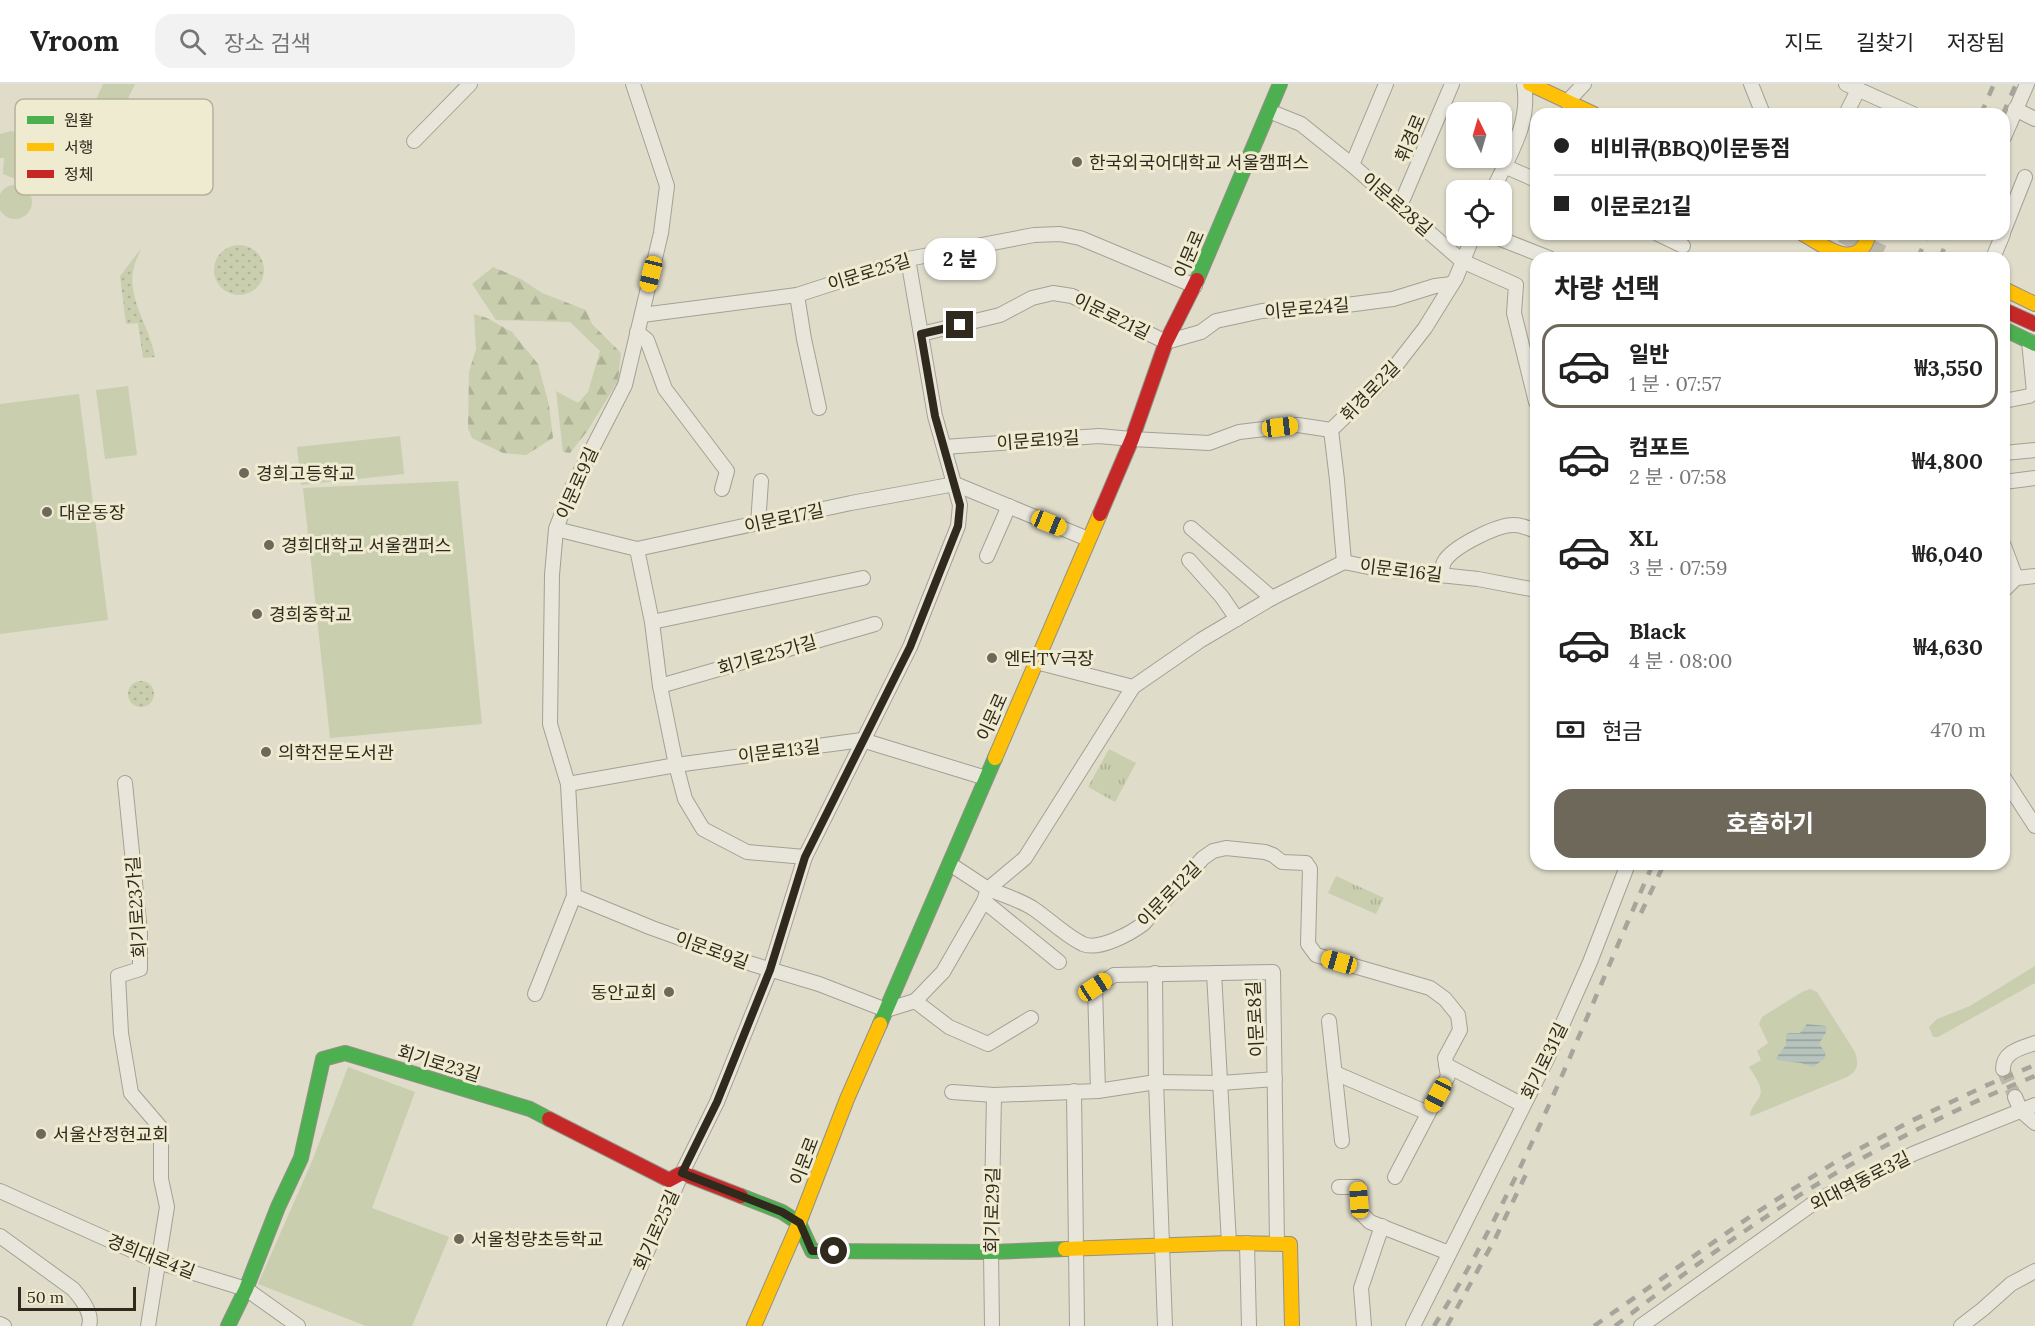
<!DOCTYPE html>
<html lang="ko">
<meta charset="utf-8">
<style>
body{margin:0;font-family:Lora,"Noto Sans KR",serif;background:#f2f2f2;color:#222;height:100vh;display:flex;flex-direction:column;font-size:22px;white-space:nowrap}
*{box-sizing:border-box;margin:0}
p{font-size:20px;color:#767676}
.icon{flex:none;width:33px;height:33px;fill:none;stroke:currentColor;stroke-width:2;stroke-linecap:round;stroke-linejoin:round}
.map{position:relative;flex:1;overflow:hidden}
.side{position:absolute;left:1530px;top:168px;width:480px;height:618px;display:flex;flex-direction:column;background:#fff;border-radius:18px;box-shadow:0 2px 4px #0004}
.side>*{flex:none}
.top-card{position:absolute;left:1530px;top:24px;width:480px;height:132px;border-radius:18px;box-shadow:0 2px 4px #0004;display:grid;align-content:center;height:132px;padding:0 24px;background:#fff}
.needle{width:39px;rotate:355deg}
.fabs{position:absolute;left:1446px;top:18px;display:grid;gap:12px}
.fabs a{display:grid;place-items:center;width:66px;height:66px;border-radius:12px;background:#fff;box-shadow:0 2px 4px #0004;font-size:30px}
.scale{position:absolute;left:18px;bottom:15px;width:118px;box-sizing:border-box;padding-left:6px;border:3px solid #302a1e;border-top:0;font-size:16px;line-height:21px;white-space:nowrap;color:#302a1e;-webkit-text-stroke:4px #efebd1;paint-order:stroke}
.end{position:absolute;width:27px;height:27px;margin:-14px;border:8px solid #302a1e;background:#fff;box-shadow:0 0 0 3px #fff}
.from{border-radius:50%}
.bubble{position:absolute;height:42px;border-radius:18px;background:#fff;box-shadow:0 2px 4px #0004;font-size:20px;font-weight:700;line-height:42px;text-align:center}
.car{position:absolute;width:18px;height:36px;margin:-18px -9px;border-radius:8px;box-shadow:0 0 4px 2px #0007;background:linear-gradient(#f5c518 24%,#345 0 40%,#f5c518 0 76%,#345 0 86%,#f5c518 0)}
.top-card b{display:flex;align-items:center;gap:21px;height:57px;font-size:22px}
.top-card b+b{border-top:2px solid #e0e0e0}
.top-card i{width:15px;height:15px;background:#222}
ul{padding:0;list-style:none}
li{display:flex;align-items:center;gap:18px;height:84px;margin:0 12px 9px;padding:0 12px;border:3px solid transparent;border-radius:18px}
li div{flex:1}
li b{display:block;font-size:22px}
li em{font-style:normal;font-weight:700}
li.current{border-color:#6d685a}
li>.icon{width:54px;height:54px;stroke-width:1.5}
h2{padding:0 24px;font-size:27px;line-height:72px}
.pay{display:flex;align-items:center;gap:15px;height:66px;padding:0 24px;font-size:22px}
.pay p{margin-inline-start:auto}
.primary-button{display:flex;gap:12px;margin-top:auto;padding:12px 24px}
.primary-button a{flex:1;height:69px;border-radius:18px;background:#6d685a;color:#fff;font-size:24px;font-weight:700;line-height:69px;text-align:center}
header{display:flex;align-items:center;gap:36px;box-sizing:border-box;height:84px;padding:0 30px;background:#fff;border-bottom:2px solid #e0e0e0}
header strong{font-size:28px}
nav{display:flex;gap:33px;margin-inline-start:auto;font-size:21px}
.search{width:420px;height:54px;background:#f2f2f2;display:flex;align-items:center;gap:15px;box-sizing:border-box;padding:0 21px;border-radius:18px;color:#767676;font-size:22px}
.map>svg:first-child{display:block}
.grass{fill:#c9ceae}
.forest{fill:url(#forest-firs)}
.park{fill:url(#park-tufts)}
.garden{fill:url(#garden-dots)}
.water{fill:url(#water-rules)}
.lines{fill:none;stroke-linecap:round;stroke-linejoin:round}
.street-tunnel{stroke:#bcb8a8;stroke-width:14;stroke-dasharray:14 7;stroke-linecap:butt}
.secondary-tunnel{stroke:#bcb8a8;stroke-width:18;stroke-dasharray:18 9;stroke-linecap:butt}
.street-casing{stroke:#a4a094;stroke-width:16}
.fast-casing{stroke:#939084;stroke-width:16}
.slow-casing{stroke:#939084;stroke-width:16}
.jam-casing{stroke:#939084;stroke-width:16}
.street{stroke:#e8e6db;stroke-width:14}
.fast{stroke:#4caf50;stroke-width:14}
.slow{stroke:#ffc107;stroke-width:14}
.jam{stroke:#c62828;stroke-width:14}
.rail{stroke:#a7a59b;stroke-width:4.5;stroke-dasharray:10 10;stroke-linecap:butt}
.route{stroke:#302a1e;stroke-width:8}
.poi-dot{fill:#6d685a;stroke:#efebd1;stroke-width:2}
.labels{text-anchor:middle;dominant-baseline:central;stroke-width:6;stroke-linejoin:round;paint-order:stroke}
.street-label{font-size:18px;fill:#302a1e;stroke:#efebd1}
.poi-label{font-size:18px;fill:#302a1e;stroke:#efebd1;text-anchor:start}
.key{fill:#efebd1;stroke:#b6b19b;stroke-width:1.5}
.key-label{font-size:16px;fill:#302a1e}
</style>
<header>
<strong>Vroom</strong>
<div class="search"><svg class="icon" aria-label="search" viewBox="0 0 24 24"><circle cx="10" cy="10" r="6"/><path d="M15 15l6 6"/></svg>장소 검색</div>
<nav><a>지도</a><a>길찾기</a><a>저장됨</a></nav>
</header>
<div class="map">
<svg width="2035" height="1242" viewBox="0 0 2035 1242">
<defs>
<pattern id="forest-firs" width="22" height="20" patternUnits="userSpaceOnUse" patternTransform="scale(1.5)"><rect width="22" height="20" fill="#c9ceae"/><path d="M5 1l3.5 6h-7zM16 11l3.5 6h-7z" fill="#adb195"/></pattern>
<pattern id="park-tufts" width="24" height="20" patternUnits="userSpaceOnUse" patternTransform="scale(1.5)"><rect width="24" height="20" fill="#c9ceae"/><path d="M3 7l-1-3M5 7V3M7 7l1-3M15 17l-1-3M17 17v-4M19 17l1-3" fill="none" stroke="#adb195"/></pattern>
<pattern id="garden-dots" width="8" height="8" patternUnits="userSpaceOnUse" patternTransform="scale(1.5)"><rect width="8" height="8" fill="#c9ceae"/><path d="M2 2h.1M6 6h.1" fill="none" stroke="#adb195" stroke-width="1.8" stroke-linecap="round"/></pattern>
<pattern id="water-rules" width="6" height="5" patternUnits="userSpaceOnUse" patternTransform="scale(1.5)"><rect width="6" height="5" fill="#b6c4bd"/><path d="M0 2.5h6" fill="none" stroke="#949f99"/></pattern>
</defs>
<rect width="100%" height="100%" fill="#dfdcca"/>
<g class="grass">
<path d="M 103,0 L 135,0 L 121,29 L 95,18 Z"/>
<path d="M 11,47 L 19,49 L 48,71 L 39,83 L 29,80 L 18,96 L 3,90 L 4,74 L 0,74 L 0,50 Z"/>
<circle cx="15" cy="118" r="17"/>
<path d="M 128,302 L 137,371 L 105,375 L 96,306 Z"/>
<path d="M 79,310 L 108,536 L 0,550 L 0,320 Z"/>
<path d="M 400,352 L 404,390 L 301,401 L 297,363 Z"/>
<path d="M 458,397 L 482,640 L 330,654 L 303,404 Z"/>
<path d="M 2035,882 L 2035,899 L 1938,953 L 1933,953 L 1929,943 L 1937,935 L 1970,922 Z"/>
<path d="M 1810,905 L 1817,908 L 1855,968 C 1859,980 1858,987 1847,993 L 1752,1032 L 1750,1031 C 1751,1024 1755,1020 1759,1014 C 1765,1003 1754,992 1749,983 L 1761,976 L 1757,967 L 1768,959 L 1759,940 L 1762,933 L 1802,908 Z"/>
<path d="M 348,983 L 415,1008 L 372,1124 L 449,1153 L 412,1242 L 366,1242 L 258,1200 L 313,1075 Z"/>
</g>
<g class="forest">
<path d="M 493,183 L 521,195 L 542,209 L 586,226 L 592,240 L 621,269 L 618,297 L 588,346 L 570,369 L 563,368 L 556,307 L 578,319 L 588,308 L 600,267 L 570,238 L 496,236 L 472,200 Z"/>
<path d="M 474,230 L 487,234 L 512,248 L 538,280 L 549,321 L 553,354 L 526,371 L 503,369 L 472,354 L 468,344 L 469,288 L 476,265 Z"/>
</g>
<g class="park">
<path d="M 1109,665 L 1136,679 L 1115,718 L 1088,703 Z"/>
<path d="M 1336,792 L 1384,814 L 1376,830 L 1328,809 Z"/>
</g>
<g class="garden">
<circle cx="239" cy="186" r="25"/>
<path d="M 141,165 C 139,171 135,177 134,183 C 126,215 150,242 155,273 L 143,274 L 138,239 L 126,240 L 120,192 Z"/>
<circle cx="141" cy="610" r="13"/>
</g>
<path class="water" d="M 1807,940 L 1826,942 L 1826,948 L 1819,960 L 1826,969 L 1824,975 L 1813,983 L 1801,979 L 1777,976 L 1776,974 L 1786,961 L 1786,951 L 1788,949 L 1800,949 Z"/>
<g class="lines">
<path class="street-tunnel" d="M 2003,985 L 2015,1013"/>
<path class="secondary-tunnel" d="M 1842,150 L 1890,174"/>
<g class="street-casing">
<g id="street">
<path d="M 633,0 L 667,102 L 661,149 L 625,301 L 570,408 L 556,445 L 552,491 L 550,640 L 568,700 L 574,812 L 652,844 L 752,880 L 819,900 L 886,926 L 915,917 L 949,943 L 988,960 L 1031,934"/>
<path d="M 1751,0 L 1763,30"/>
<path d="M 1846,0 L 1913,30"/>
<path d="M 1567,18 L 1584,0"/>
<path d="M 2015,25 L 2035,35"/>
<path d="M 1269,27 L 1301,40 L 1352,81 L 1462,177 L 1516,201 L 1514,229 L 1536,318"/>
<path d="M 1846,30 L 1858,6"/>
<path d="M 2004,53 L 2027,0"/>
<path d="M 414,57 L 470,0"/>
<path d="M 1352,81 L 1386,0"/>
<path d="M 1504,82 L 1536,96"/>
<path d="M 1493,106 C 1509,71 1531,40 1524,0"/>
<path d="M 1400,122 L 1452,0"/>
<path d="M 2004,146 L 2025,93"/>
<path d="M 1658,150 L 1683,162"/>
<path d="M 1493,152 L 1549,174"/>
<path d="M 1993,174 L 2003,150"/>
<path d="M 797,211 L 804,255 L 819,324"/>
<path d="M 642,231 L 797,211 L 908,175 L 1034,151 L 1060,150 L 1080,154 L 1195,202"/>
<path d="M 637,248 L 647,256 L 665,305 L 727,387 L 722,405"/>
<path d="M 921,250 L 1000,231 L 1032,214 L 1053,209 L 1072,212 L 1166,258 L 1201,248 L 1216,237 L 1262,227 L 1339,222 L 1393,215 L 1435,202 L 1452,200"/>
<path d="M 2004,317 L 2029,312 L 2034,308 L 2029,257"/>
<path d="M 944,363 L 1099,352 L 1132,355 L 1209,359 L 1239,348 L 1298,341 L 1331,346"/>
<path d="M 2004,369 L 2035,366"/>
<path d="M 2004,398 L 2035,394"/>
<path d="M 758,440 L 761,397"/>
<path d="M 1191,444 L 1272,514"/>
<path d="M 556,445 L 637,465 L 851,419 L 955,400 L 1088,455"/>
<path d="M 2004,462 L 2016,494 L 2035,492"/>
<path d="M 637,465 L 652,538 L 660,602 L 676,681 L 685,715 L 703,745 L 747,768 L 805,773"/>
<path d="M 987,472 L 1009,422"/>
<path d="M 1189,476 L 1222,513 L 1237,535"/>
<path d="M 1344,478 L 1337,396 L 1331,346 L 1390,289 L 1425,244 L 1456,194 L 1473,152"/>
<path d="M 1440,492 C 1442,488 1442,482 1444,478 C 1452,463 1497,441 1513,441 C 1521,440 1529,445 1536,447"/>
<path d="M 2004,506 L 2016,494"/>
<path d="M 652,538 L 863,494"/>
<path d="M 1036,578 L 1133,603 L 1201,556 L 1272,514 L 1344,478 L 1373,484 L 1478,495 L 1536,506"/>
<path d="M 660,602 L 875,540"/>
<path d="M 2004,694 L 2035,742"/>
<path d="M 125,699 L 140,848 L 140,885 L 118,892 L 121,949 L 131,1009 L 161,1044 L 161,1095 L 167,1123 L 148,1242"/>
<path d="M 568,700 L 676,681 L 862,656 L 986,694"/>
<path d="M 950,780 L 988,805 L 1025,774 L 1133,603"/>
<path d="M 984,817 L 1059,878"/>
<path d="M 1155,889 L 1156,998 L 1165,1242"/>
<path d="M 1214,889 L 1229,1159"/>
<path d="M 535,910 L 574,812"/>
<path d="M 915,917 L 943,888 L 984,817 L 988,805 C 1003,811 1021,816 1034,825 C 1050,836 1066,852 1083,860 C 1099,867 1131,849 1143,840 L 1203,774 L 1213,767 L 1226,764 L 1265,768 L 1273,771 L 1282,778 L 1306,779 L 1310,785 L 1308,860 L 1316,871 L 1430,904 L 1445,915 L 1458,931 L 1460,946 L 1445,974 L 1448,992 L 1395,1093"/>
<path d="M 1329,937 L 1342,1057"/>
<path d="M 1446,981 L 1523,1021"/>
<path d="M 2003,985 C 2003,967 2022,964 2035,959"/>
<path d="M 1335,989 L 1428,1029"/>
<path d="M 1074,1007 L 1077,1242"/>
<path d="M 1098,1007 L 1095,903 L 1114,891 L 1273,888 L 1277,1159"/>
<path d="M 952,1008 L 994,1011 L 1098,1007 L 1156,998 L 1221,999 L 1275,995"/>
<path d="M 2015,1013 L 2021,1027 L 2035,1039"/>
<path d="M 1339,1103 L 1358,1103 L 1360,1128 L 1370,1138 L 1449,1169"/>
<path d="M 0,1107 L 158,1178 L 246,1205 L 298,1242"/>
<path d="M 0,1152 L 73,1205 C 81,1214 93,1230 89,1242"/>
<path d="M 1247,1159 L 1249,1242"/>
<path d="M 0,1240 L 4,1242"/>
<path d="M 614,1242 L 682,1089 L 717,1018 L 770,886 L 805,773 L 910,563 L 958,442 L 960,421 L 935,332 L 908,175"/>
<path d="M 992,1242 L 991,1168 L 994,1011"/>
<path d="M 1364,1242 L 1361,1204 L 1382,1142"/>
<path d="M 1413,1242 L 1547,975 L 1590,878 L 1628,780"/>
<path d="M 1641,1242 L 1818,1116 L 1915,1069 L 2035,1021"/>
<path d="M 1961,1242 L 1983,1225 L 2011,1200 L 2035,1187"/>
</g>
</g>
<g class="fast-casing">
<g id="fast">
<path d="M 1197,196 L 1280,0"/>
<path d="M 2004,245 L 2035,260"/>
<path d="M 880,940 L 995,674"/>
<path d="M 741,1112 L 782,1128 L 799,1139 L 812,1167 L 991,1168 L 1065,1165"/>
<path d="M 228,1242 L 246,1205 L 278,1123 L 301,1074 L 323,975 L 345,969 L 530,1025 L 549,1035"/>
</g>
</g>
<g class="slow-casing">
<g id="slow">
<path d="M 1530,0 L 1594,30"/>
<path d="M 1803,150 C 1826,163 1858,189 1869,150"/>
<path d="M 2004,205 L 2035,220"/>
<path d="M 995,674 L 1100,430"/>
<path d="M 1065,1165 L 1229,1159 L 1290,1160 L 1292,1242"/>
<path d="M 754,1242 L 799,1139 L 847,1015 L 880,940"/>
</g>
</g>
<g class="jam-casing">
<g id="jam">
<path d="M 2004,226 L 2035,240"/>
<path d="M 1100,430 L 1132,355 L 1166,258 L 1197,196"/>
<path d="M 549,1035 L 669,1096 L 682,1089 L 741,1112"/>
</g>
</g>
<use href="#street" class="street"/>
<use href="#fast" class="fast"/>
<use href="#slow" class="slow"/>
<use href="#jam" class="jam"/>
<g class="rail">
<path d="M 1981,30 L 1994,0"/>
<path d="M 2003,30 L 2016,0"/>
<path d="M 1918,174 L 1928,150"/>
<path d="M 1940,174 L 1950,150"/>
<path d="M 1641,829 L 1664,780"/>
<path d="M 1434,1242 C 1525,1097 1584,935 1653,780"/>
<path d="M 1447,1242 L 1495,1155 L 1529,1084"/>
<path d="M 1594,1242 L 1751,1132 L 1837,1077 L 1909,1038 L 1985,1002 L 2035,981"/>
<path d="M 1615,1242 C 1688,1186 1763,1131 1843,1085 C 1905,1050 1969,1019 2035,992"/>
</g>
</g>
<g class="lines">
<path class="route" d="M 834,1167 L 812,1167 L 800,1139 L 782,1128 L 682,1089 L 717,1018 L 770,886 L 805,773 L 910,563 L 958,442 L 960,421 L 935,332 L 921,250 L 960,241"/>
</g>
<g class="poi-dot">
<circle cx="1077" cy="78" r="6"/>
<circle cx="244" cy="389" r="6"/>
<circle cx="47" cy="428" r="6"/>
<circle cx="269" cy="461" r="6"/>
<circle cx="257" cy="530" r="6"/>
<circle cx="992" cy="574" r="6"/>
<circle cx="266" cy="668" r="6"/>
<circle cx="669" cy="908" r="6"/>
<circle cx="41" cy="1050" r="6"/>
<circle cx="459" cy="1155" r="6"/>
</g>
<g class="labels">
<g class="street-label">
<text transform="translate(1410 54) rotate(-67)">휘경로</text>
<text transform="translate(1397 120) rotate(41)">이문로28길</text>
<text transform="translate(1189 170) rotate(-67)">이문로</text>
<text transform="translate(869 188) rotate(-17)">이문로25길</text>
<text transform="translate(1307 224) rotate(-5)">이문로24길</text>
<text transform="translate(1112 232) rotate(26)">이문로21길</text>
<text transform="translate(1370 307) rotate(-46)">휘경로2길</text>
<text transform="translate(1038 356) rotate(-4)">이문로19길</text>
<text transform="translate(577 399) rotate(-66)">이문로9길</text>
<text transform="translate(784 434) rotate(-12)">이문로17길</text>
<text transform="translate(1401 486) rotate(7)">이문로16길</text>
<text transform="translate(767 571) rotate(-16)">회기로25가길</text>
<text transform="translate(992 633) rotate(-66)">이문로</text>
<text transform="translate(779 667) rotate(-7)">이문로13길</text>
<text transform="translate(1169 810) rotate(-46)">이문로12길</text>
<text transform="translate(136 823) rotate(-94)">회기로23가길</text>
<text transform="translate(712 866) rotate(20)">이문로9길</text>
<text transform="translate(1255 935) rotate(-93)">이문로8길</text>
<text transform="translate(1544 977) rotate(-64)">회기로31길</text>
<text transform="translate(439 979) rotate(17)">회기로23길</text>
<text transform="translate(804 1077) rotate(-69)">이문로</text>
<text transform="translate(1860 1097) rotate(-27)">외대역동로3길</text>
<text transform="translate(992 1126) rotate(-89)">회기로29길</text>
<text transform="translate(656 1146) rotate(-66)">회기로25길</text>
<text transform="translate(151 1172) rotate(21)">경희대로4길</text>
</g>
<g class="poi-label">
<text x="1089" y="78">한국외국어대학교 서울캠퍼스</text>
<text x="256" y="389">경희고등학교</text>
<text x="59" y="428">대운동장</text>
<text x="281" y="461">경희대학교 서울캠퍼스</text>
<text x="269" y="530">경희중학교</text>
<text x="1004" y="574">엔터TV극장</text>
<text x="278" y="668">의학전문도서관</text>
<text x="657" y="908" text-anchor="end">동안교회</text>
<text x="53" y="1050">서울산정현교회</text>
<text x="471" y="1155">서울청량초등학교</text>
</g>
</g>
<rect x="15" y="15" width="198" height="96" rx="9" class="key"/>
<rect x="27" y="32" width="27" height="8" fill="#4caf50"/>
<rect x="27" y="59" width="27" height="8" fill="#ffc107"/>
<rect x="27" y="86" width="27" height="8" fill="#c62828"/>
<g class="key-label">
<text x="64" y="42">원활</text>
<text x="64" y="69">서행</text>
<text x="64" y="96">정체</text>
</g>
</svg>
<div class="fabs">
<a><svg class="needle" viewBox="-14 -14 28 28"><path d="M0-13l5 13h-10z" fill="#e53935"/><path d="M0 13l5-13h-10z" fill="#767676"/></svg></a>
<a><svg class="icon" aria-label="locate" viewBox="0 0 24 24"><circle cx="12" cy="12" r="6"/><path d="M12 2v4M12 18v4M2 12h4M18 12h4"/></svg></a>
</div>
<div class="scale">50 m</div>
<i class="end from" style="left:834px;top:1167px"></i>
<i class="end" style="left:960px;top:241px"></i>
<div class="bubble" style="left:924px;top:154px;width:72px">2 분</div>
<i class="car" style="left:651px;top:190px;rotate:194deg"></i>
<i class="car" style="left:1280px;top:343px;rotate:83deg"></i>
<i class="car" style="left:1049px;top:439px;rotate:112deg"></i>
<i class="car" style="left:1339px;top:878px;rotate:286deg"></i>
<i class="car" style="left:1095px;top:903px;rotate:57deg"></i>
<i class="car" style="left:1438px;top:1011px;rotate:208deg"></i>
<i class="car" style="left:1359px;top:1116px;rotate:356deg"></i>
<div class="top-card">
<b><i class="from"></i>비비큐(BBQ)이문동점</b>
<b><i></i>이문로21길</b>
</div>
<section class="side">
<h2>차량 선택</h2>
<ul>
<li class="current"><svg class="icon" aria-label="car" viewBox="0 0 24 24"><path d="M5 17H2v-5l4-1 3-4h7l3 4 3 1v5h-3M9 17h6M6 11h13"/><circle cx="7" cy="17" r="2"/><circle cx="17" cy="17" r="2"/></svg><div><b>일반</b><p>1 분 · 07:57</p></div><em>₩3,550</em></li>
<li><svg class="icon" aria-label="car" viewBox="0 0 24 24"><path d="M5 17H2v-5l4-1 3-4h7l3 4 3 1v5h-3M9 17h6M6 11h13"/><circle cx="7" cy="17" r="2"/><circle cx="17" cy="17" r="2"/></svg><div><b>컴포트</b><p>2 분 · 07:58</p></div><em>₩4,800</em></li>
<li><svg class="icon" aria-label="car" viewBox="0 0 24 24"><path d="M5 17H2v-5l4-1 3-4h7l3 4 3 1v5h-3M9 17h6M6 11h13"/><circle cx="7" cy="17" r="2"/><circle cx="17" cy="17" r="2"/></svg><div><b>XL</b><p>3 분 · 07:59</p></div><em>₩6,040</em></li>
<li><svg class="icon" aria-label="car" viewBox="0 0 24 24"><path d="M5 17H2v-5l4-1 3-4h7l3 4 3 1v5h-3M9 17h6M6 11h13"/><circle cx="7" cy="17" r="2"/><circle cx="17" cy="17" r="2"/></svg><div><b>Black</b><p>4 분 · 08:00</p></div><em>₩4,630</em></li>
</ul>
<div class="pay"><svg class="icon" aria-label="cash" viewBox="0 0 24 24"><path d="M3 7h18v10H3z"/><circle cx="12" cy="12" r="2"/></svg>현금<p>470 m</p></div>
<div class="primary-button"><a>호출하기</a></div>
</section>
</div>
